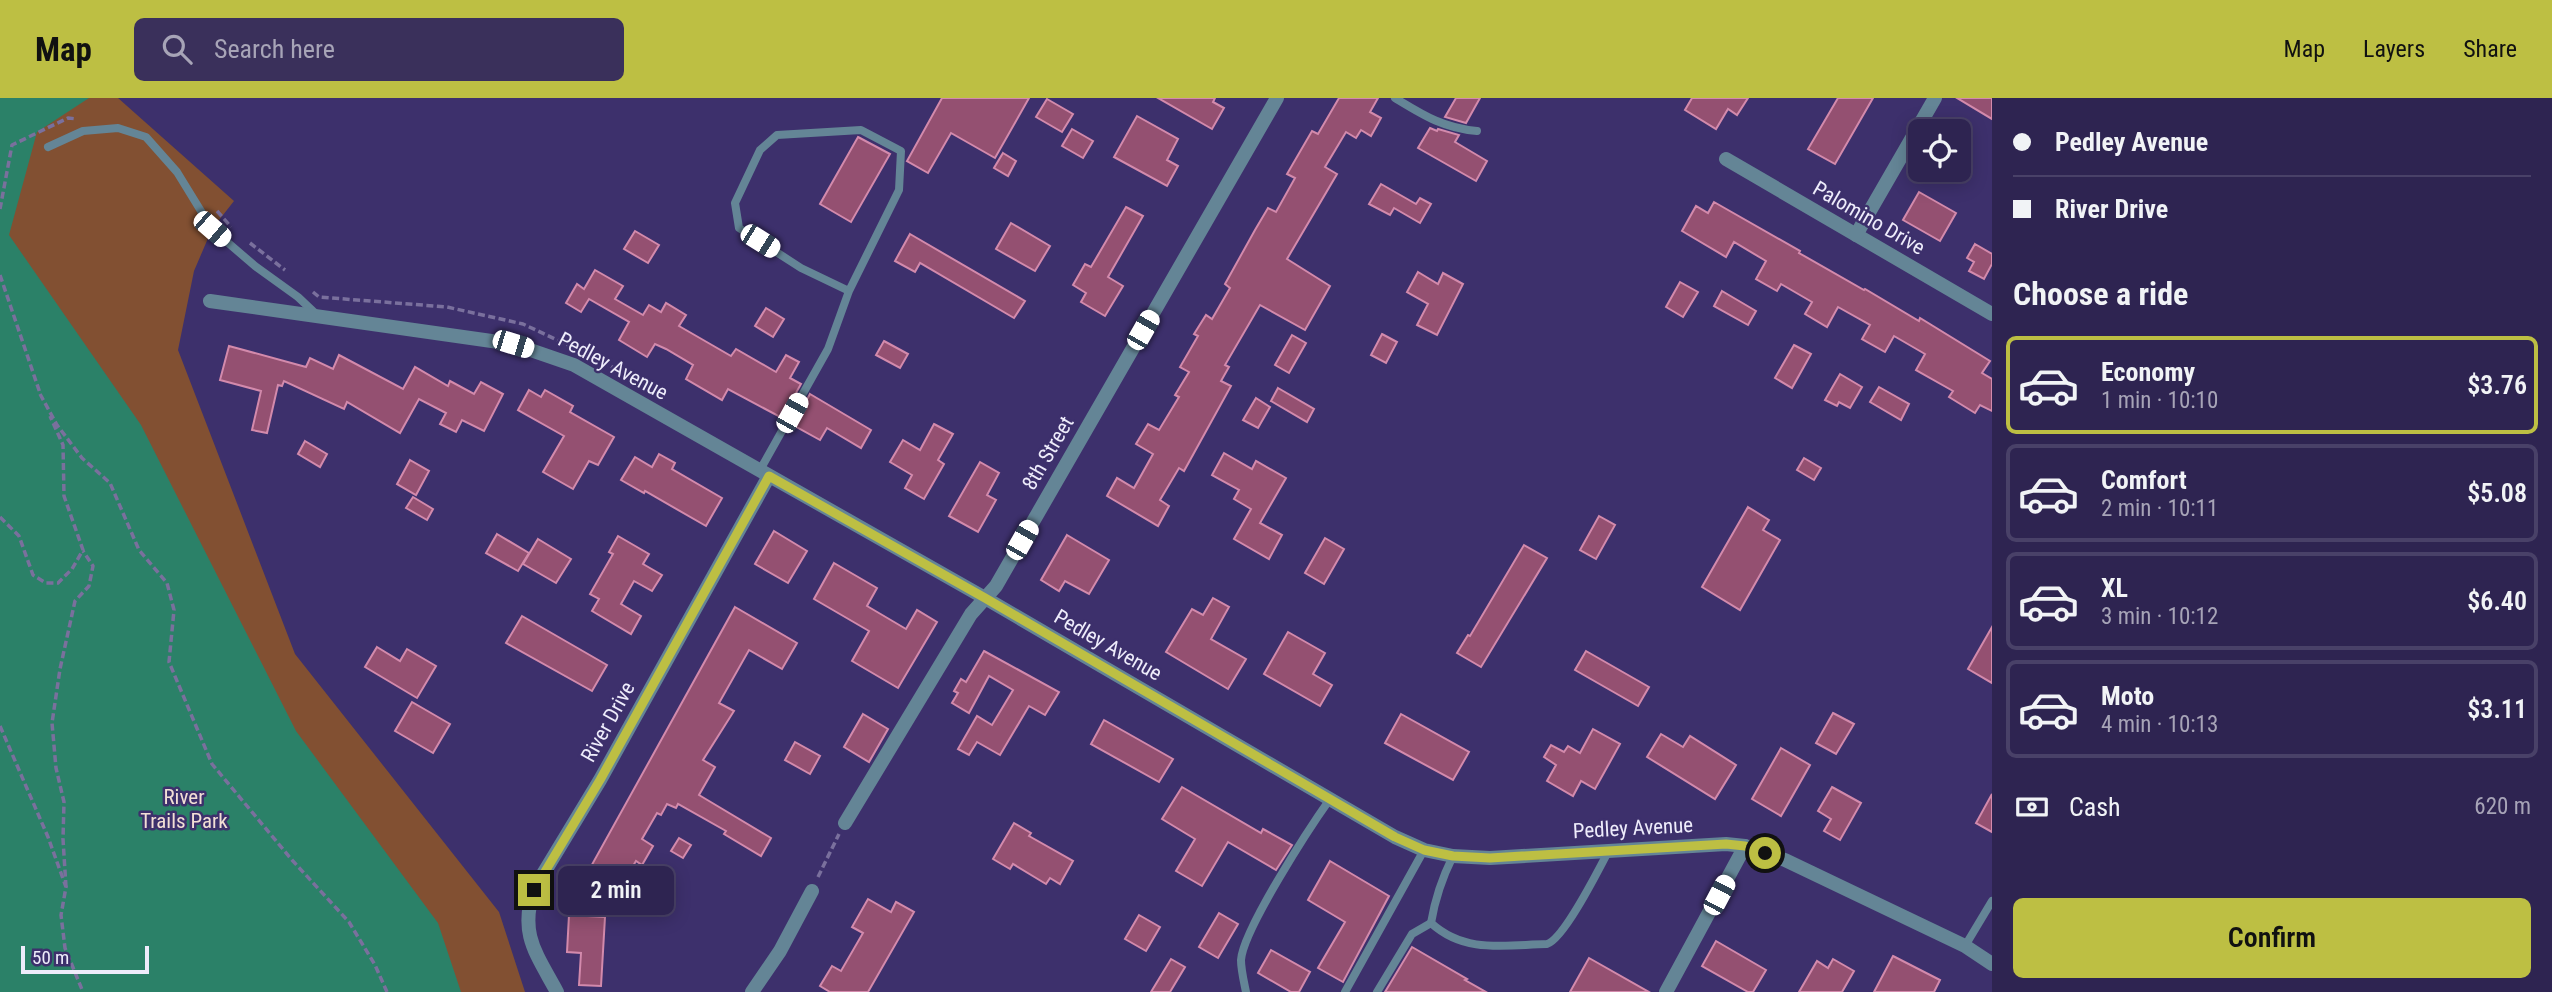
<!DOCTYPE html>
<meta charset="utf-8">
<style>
body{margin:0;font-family:"Roboto Condensed",sans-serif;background:#3a305b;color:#f1f3f6;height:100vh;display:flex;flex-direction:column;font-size:26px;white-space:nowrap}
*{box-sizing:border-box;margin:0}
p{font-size:23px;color:#a7a4b7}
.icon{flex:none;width:38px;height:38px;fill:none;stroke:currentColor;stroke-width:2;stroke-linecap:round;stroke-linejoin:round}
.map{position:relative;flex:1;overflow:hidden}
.sheet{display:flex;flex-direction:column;background:#2e2451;width:560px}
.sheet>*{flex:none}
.banner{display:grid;align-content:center;height:154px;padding:0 21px;background:#2e2451}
.fabs{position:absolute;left:1908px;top:21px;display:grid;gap:14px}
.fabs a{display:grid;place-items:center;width:63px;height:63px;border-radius:10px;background:#2e2451;box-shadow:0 4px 18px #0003,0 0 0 2px #494168;font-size:35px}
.scale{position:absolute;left:21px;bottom:18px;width:128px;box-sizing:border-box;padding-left:7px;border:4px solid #eeecfb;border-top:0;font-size:19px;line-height:24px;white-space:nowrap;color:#eeecfb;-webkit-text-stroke:5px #3d306c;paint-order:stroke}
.end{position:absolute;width:32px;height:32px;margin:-16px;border:9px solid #bdbf43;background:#111;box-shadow:0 0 0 4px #111}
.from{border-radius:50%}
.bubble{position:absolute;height:49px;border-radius:10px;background:#2e2451;box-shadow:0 4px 18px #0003,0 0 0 2px #494168;font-size:23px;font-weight:600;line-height:49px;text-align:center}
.car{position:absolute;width:21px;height:42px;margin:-21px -10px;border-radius:9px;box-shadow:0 0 5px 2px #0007;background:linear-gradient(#fff 24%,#345 0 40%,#fff 0 76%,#345 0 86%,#fff 0)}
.banner b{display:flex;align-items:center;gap:24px;height:66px;font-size:26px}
.banner b+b{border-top:2px solid #494168}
.banner i{width:18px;height:18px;background:#f1f3f6}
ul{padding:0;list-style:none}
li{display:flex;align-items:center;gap:21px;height:98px;margin:0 14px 10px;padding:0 7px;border:4px solid #494168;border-radius:10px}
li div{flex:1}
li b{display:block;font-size:26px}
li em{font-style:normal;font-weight:600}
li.current{border-color:#bdbf43}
li>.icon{width:63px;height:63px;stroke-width:1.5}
h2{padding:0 21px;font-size:32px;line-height:84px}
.pay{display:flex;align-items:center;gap:18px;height:77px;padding:0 21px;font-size:26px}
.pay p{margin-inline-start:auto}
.cta{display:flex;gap:14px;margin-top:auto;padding:14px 21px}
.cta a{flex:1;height:80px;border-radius:10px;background:#bdbf43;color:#111;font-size:28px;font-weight:600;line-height:80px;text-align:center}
header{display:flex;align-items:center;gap:42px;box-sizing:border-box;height:98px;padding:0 35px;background:#bdbf43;color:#111}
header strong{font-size:33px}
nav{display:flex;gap:38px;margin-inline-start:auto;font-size:24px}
.search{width:490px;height:63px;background:#3a305b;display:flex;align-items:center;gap:18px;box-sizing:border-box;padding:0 24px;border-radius:10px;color:#a7a4b7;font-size:26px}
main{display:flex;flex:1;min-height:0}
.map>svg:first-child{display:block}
.green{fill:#825032}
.water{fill:#2b8168}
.building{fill:#945071;stroke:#d38aac;stroke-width:2}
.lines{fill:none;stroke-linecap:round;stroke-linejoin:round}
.path{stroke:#7a709d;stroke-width:3.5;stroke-dasharray:7 3.5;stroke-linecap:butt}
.lane{stroke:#648596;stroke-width:8}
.street{stroke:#648596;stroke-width:14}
.route{stroke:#bdbf43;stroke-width:9}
.labels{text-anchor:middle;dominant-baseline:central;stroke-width:5;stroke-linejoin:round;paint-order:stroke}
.street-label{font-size:21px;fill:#eeecfb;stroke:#3d306c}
.park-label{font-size:21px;fill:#f2dfd5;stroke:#3d306c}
</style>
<header>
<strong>Map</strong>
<div class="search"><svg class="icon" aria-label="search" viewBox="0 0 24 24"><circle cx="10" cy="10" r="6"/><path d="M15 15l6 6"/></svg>Search here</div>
<nav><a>Map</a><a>Layers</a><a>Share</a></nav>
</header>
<main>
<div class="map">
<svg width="1992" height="894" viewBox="0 0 1992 894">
<rect width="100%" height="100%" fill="#3d306c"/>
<path class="green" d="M 0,0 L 118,0 L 234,103 L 212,131 L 194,173 L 178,252 L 295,556 L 499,814 L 525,894 L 0,894 Z"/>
<path class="water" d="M 0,0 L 89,0 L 37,34 L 9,137 L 141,327 L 296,633 L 438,825 L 461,894 L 0,894 Z"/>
<g class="building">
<path d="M 942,0 L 1029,0 L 995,60 L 951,35 L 928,75 L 907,63 Z"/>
<path d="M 1158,0 L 1215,0 L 1213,4 L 1224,10 L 1212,31 Z"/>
<path d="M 1339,0 L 1378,0 L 1370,14 L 1381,20 L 1371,38 L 1361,32 L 1356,40 L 1346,34 L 1325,69 L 1337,76 L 1287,161 L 1330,188 L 1305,232 L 1260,207 L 1225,267 L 1229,269 L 1221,283 L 1231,288 L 1184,373 L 1179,370 L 1160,402 L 1169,408 L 1158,428 L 1107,398 L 1117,380 L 1134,390 L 1153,356 L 1136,346 L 1148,326 L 1159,332 L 1179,299 L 1175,297 L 1189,274 L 1180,269 L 1198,238 L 1194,236 L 1206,217 L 1212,221 L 1230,190 L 1225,186 L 1255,132 L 1268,110 L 1276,114 L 1295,80 L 1287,76 L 1312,33 L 1318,36 Z"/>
<path d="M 1456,0 L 1480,0 L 1466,25 L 1445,19 Z"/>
<path d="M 1692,0 L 1748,0 L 1737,17 L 1728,11 L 1716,31 L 1685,12 Z"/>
<path d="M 1838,0 L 1873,0 L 1835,66 L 1808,51 Z"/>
<path d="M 1957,0 L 1992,0 L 1992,21 Z"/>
<path d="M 1047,1 L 1073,16 L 1062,34 L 1036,19 Z"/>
<path d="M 1137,18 L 1178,41 L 1167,62 L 1178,68 L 1167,88 L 1114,59 Z"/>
<path d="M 1430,30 L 1437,33 L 1438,31 L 1459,37 L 1455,44 L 1487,63 L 1476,83 L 1418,50 Z"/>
<path d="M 1072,31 L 1093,43 L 1083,60 L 1062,48 Z"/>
<path d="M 858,39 L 890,56 L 851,124 L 820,106 Z"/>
<path d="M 1003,55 L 1016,63 L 1008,78 L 994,70 Z"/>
<path d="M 1381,86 L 1416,106 L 1420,100 L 1431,106 L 1420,125 L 1394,110 L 1390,117 L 1369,106 Z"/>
<path d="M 1919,94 L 1956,115 L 1940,143 L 1903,122 Z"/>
<path d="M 1714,104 L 1800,153 L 1799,155 L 1864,192 L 1865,191 L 1919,223 L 1920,220 L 1990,263 L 1982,275 L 1992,281 L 1992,313 L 1980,307 L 1975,315 L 1949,299 L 1953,293 L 1916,272 L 1925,256 L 1894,238 L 1885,254 L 1862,241 L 1870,227 L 1838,209 L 1827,229 L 1805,216 L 1812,204 L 1781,186 L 1777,193 L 1756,181 L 1766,163 L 1734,144 L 1726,159 L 1682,133 L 1696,108 L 1708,115 Z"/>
<path d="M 1126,109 L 1143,118 L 1108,179 L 1123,188 L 1105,218 L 1081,204 L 1086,195 L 1073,187 L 1085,166 L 1091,169 Z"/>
<path d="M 1011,125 L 1050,148 L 1035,173 L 996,151 Z"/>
<path d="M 635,133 L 659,147 L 648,165 L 624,151 Z"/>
<path d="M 910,136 L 1025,203 L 1014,220 L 920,165 L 915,174 L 895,163 Z"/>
<path d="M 1975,146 L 1992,156 L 1992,166 L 1984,181 L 1969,173 L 1974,164 L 1967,160 Z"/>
<path d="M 595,172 L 623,188 L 615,201 L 643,217 L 649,207 L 661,214 L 666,205 L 686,217 L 679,228 L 731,258 L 736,251 L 776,274 L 786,257 L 799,264 L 790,280 L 801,286 L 782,320 L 728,291 L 722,302 L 686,281 L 693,267 L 666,251 L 655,246 L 647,259 L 619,242 L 629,224 L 589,201 L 581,214 L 566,205 L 577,186 L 584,191 Z"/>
<path d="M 1418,174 L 1438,186 L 1443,175 L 1463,186 L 1437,237 L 1417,227 L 1428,206 L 1407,194 Z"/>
<path d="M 1680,184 L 1698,194 L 1683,219 L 1666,209 Z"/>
<path d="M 1722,193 L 1756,213 L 1748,227 L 1714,208 Z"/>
<path d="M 766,210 L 784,221 L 773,239 L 755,228 Z"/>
<path d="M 1382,236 L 1397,244 L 1386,265 L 1371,257 Z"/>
<path d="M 1292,237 L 1306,245 L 1289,275 L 1275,267 Z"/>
<path d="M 884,243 L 908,256 L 900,270 L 876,257 Z"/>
<path d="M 1794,247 L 1811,256 L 1792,290 L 1775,280 Z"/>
<path d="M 229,248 L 306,269 L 310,260 L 333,271 L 339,257 L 403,291 L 415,269 L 448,288 L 450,283 L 474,296 L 481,284 L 503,296 L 484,333 L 462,322 L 456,334 L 440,326 L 446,315 L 419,301 L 400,335 L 347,304 L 344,311 L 284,283 L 282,288 L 278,287 L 267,335 L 252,332 L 261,293 L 220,282 Z"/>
<path d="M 1840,276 L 1862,289 L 1850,310 L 1839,304 L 1837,308 L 1825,302 Z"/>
<path d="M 1879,289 L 1909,306 L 1901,322 L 1870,304 Z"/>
<path d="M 1278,290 L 1314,311 L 1307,324 L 1271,303 Z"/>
<path d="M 529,292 L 541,299 L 545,292 L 573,308 L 570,314 L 614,339 L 598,367 L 589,363 L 573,391 L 543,374 L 564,338 L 518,312 Z"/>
<path d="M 810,296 L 871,332 L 861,350 L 827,330 L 820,342 L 793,327 Z"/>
<path d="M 1256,300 L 1270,309 L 1258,330 L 1243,322 Z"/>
<path d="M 934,326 L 953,336 L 938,362 L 944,366 L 924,401 L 905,390 L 912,377 L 890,364 L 903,342 L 920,352 Z"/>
<path d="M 305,343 L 327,356 L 320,369 L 298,356 Z"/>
<path d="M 1224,355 L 1252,371 L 1256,363 L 1286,380 L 1260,425 L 1282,437 L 1269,461 L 1234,441 L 1251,411 L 1234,401 L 1239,392 L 1212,377 Z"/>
<path d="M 659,356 L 675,365 L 672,371 L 722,400 L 706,428 L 645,393 L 644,395 L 621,382 L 635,359 L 652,369 Z"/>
<path d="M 1804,360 L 1821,370 L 1814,382 L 1797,372 Z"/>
<path d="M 410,362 L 429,373 L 416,397 L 397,386 Z"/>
<path d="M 980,364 L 999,375 L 987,397 L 996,402 L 978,434 L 949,418 Z"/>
<path d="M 413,399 L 433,411 L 427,422 L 406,410 Z"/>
<path d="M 1748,409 L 1769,422 L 1763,432 L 1780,442 L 1740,512 L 1702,489 Z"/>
<path d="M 1599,418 L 1615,427 L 1596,461 L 1580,452 Z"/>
<path d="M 774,433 L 807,453 L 788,485 L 755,466 Z"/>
<path d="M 497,436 L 529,455 L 518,473 L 486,455 Z"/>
<path d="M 1067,437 L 1109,462 L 1089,496 L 1065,483 L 1059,493 L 1041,482 Z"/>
<path d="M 618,438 L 649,456 L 643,466 L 662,477 L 652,493 L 634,483 L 621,506 L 641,518 L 631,536 L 592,513 L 599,501 L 590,496 L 613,456 L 609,454 Z"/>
<path d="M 1325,440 L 1344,451 L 1324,486 L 1305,475 Z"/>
<path d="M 538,441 L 571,461 L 556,485 L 523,466 Z"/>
<path d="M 1524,447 L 1547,460 L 1481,569 L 1457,555 L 1468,537 L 1470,538 Z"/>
<path d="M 834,465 L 877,490 L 867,508 L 906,531 L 917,512 L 937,524 L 898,590 L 852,563 L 869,533 L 814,501 Z"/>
<path d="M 1213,500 L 1229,509 L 1211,541 L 1246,561 L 1228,591 L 1166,554 L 1192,511 L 1203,517 Z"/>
<path d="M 735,509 L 797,545 L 782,571 L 749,552 L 719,605 L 734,613 L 703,662 L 715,669 L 699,697 L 771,740 L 761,758 L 724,736 L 726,733 L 678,706 L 676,710 L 667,706 L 661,717 L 657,715 L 642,741 L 653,748 L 642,767 L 636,763 L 610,807 L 579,790 Z"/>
<path d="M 522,518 L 607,567 L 592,593 L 506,545 Z"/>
<path d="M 1992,529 L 1992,585 L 1968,571 Z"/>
<path d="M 1288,534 L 1325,555 L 1313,576 L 1332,587 L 1320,608 L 1264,576 Z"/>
<path d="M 377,549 L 400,563 L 407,551 L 436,568 L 417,600 L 365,569 Z"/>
<path d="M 984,553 L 1059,594 L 1045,617 L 1029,608 L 1000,657 L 977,644 L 969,657 L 958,651 L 977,618 L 992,627 L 1013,592 L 989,578 L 969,615 L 952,605 L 958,595 L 954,593 L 961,581 L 966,584 Z"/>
<path d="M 1586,553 L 1649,589 L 1638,608 L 1575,572 Z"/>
<path d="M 412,604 L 450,626 L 433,655 L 395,633 Z"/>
<path d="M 1833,615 L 1854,626 L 1836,656 L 1816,645 Z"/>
<path d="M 863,616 L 888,631 L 869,664 L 844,649 Z"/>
<path d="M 1401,616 L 1469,654 L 1453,682 L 1385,645 Z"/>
<path d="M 1104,622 L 1173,661 L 1159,684 L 1091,646 Z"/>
<path d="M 1593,631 L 1620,646 L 1595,691 L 1581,683 L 1573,698 L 1547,683 L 1556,667 L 1544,659 L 1551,647 L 1564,654 L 1568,648 L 1580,655 Z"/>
<path d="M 1661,636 L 1683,649 L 1690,638 L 1736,667 L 1715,701 L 1647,659 Z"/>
<path d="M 795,644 L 820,658 L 810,676 L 785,662 Z"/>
<path d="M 1781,650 L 1810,667 L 1781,718 L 1752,701 Z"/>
<path d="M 1182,689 L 1261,735 L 1263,731 L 1292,747 L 1276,772 L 1228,744 L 1202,788 L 1176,773 L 1195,741 L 1162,721 Z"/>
<path d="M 1832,689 L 1861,705 L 1840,742 L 1824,733 L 1831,721 L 1818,713 Z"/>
<path d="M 1992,696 L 1992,734 L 1976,725 Z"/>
<path d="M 1014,725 L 1031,735 L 1029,738 L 1073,763 L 1060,786 L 1050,780 L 1046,786 L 1013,766 L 1010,771 L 993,761 Z"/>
<path d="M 679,740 L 691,747 L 683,760 L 671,753 Z"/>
<path d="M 1330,763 L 1389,798 L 1343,884 L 1318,870 L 1345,824 L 1308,802 Z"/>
<path d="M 868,801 L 891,814 L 896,804 L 914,814 L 868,894 L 830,894 L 820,888 L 832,868 L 841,873 L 863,835 L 852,829 Z"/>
<path d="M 1219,815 L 1238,826 L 1218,860 L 1199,849 Z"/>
<path d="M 569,817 L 605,819 L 601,888 L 579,887 L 581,855 L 567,854 Z"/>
<path d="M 1139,817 L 1160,829 L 1146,853 L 1125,841 Z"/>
<path d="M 1716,843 L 1766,872 L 1753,894 L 1748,894 L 1702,868 Z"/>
<path d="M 1412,849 L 1467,881 L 1465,882 L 1486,894 L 1385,894 Z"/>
<path d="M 1271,852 L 1310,874 L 1299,894 L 1291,894 L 1258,875 Z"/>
<path d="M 1893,858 L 1940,882 L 1934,894 L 1874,894 Z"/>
<path d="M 1589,860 L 1649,894 L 1570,894 Z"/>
<path d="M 1171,861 L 1185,869 L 1170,894 L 1151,894 Z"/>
<path d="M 1833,861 L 1854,873 L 1842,894 L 1799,894 L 1817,863 L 1828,870 Z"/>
</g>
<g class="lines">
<g class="path">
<path d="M 0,111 L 12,47 L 68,20 L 77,21"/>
<path d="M 217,113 L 231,129"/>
<path d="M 250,145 L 285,172"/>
<path d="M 0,177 L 40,295"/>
<path d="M 313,194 L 319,199 L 447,209 L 523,226 L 570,248"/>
<path d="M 593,258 L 638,284"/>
<path d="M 40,296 L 57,327 L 82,360 L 110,385 L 139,452 L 167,485 L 174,512 L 169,564 L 212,666 L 292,762 L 349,824 L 375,867 L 387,894"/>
<path d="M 0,419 L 19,438 L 33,477 L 46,485 L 58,485 L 72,471 L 83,452 L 64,398 L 63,347 L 50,318"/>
<path d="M 0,628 L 48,739 L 66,789 L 61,817 L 65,850 L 83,894"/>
<path d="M 818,779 L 839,736"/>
<path d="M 66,789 L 63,741 L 64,704 L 56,670 L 52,625 L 60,571 L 75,503 L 89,488 L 93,468 L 83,453"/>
</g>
<g class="lane">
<path d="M 1395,0 C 1423,17 1443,30 1477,33"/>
<path d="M 48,49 L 83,33 L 118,30 L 146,39 L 177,74 L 212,131 L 255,168 L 298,199 L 317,217"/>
<path d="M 760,372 L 828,251 L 849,193 L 899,92 L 901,53 L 861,32 L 777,37 L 760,52 L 735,105 L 739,130 L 801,170 L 849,193"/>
<path d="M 1453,758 C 1442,780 1435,801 1431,825 C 1465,856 1505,847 1547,846 C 1564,841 1599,771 1609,752"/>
<path d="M 1965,848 L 1992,803"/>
<path d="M 1246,894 C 1244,884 1241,872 1241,862 C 1243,832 1310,729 1330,701"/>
<path d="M 1345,894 L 1424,752"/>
<path d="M 1377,894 L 1412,836 L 1431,825"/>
</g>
<g class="street">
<path d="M 1726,61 L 1992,216"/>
<path d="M 1856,137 L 1935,0"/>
<path d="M 210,203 L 513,246 L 574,267 L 985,500 L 1395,739 L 1424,752 L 1453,758 L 1490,760 L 1726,746 L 1745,748 L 1785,762 L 1965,848 L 1992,866"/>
<path d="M 845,725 L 971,516 L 996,488 L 1277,0"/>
<path d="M 557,894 C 536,855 519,836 534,791 L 600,682 L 769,378"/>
<path d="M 752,894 L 780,853 L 812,793"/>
<path d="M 1666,894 L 1745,748"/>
</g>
</g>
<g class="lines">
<path class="route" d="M 534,792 L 600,682 L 769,378 L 985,500 L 1395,739 L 1424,752 L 1453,758 L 1490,760 L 1726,746 L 1745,748 L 1765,755"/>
</g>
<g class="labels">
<g class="street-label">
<text transform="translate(1869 120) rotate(30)">Palomino Drive</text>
<text transform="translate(613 268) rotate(28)">Pedley Avenue</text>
<text transform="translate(1048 355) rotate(-60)">8th Street</text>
<text transform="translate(1108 547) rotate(30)">Pedley Avenue</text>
<text transform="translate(608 624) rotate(-61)">River Drive</text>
<text transform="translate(1633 730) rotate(-3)">Pedley Avenue</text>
</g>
<g class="park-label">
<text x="184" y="699">River<tspan x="184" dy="24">Trails Park</tspan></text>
</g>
</g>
</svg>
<div class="fabs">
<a><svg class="icon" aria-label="locate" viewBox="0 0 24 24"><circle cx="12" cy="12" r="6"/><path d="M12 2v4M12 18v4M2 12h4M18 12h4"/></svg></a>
</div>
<div class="scale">50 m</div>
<i class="end from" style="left:1765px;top:755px"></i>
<i class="end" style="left:534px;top:792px"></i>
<div class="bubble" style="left:558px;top:768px;width:116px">2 min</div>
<i class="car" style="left:212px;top:131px;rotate:131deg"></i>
<i class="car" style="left:760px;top:143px;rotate:122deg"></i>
<i class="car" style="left:1143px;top:232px;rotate:30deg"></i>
<i class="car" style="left:513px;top:246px;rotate:107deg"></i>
<i class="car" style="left:792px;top:315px;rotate:29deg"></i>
<i class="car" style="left:1022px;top:442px;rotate:30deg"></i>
<i class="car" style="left:1719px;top:797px;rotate:28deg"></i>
</div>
<section class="sheet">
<div class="banner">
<b><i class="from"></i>Pedley Avenue</b>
<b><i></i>River Drive</b>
</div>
<h2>Choose a ride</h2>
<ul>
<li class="current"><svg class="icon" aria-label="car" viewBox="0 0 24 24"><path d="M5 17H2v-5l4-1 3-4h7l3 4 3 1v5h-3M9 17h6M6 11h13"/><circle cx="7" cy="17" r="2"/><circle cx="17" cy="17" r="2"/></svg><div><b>Economy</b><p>1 min · 10:10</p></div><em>$3.76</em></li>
<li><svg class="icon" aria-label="car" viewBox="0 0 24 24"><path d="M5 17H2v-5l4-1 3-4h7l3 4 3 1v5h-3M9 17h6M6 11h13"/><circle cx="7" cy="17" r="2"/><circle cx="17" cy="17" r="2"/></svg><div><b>Comfort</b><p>2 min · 10:11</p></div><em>$5.08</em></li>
<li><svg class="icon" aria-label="car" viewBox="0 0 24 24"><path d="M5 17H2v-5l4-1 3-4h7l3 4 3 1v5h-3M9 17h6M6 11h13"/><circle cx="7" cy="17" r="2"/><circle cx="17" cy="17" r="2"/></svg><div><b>XL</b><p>3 min · 10:12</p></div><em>$6.40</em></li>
<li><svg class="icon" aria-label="car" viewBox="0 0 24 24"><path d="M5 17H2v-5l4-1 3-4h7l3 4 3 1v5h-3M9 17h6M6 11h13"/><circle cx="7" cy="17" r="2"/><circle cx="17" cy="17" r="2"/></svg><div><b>Moto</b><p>4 min · 10:13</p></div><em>$3.11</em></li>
</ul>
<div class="pay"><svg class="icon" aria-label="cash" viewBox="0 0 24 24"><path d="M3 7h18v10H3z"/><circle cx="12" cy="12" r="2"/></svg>Cash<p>620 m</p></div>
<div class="cta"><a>Confirm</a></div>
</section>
</main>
